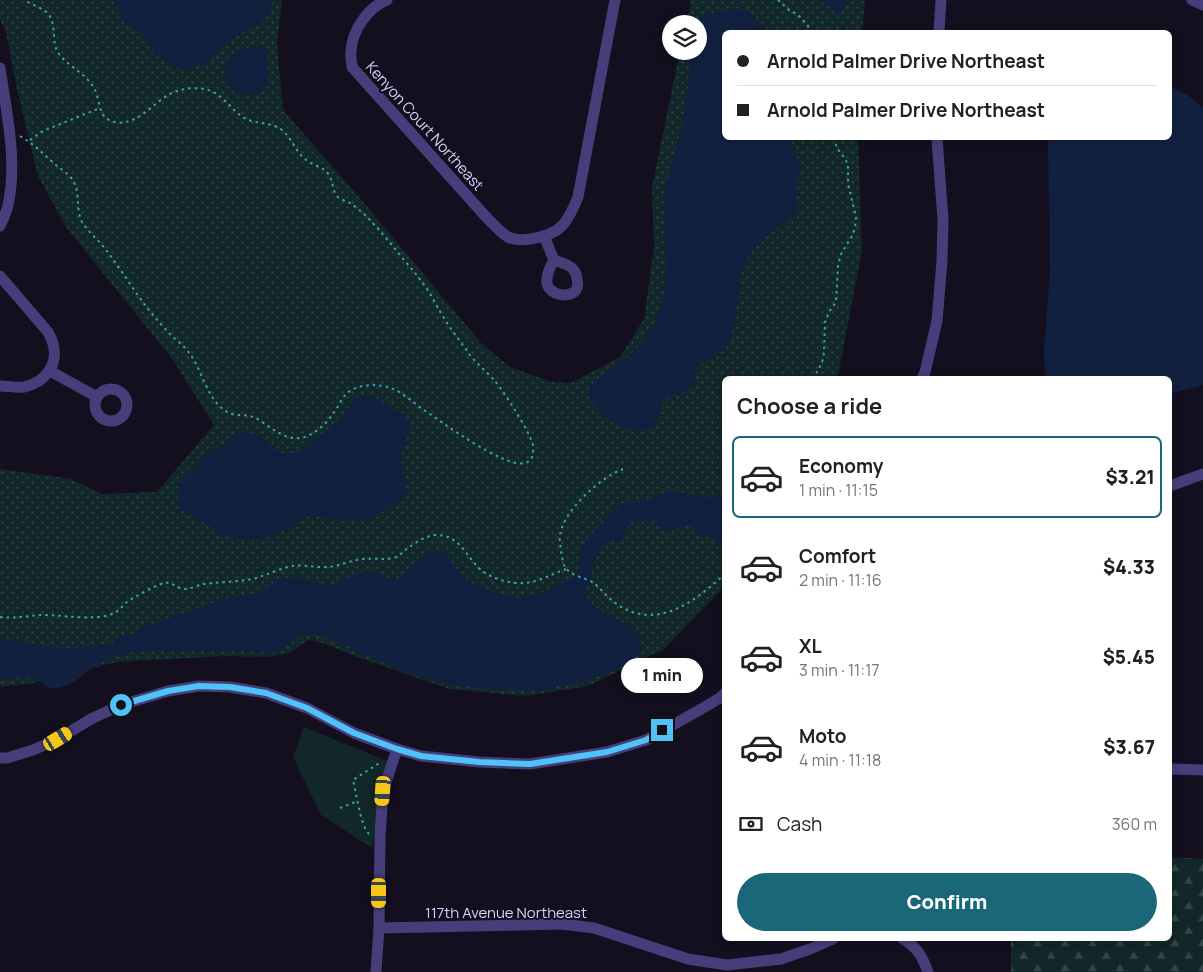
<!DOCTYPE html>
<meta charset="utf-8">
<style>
body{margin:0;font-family:Manrope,sans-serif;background:#f6f6f6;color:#202124;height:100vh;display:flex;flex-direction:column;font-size:19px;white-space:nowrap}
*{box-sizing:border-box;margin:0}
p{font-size:16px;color:#757577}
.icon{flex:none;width:28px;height:28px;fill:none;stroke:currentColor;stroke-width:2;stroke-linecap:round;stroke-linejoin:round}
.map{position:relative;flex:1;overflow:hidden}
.side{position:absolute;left:722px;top:376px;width:450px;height:565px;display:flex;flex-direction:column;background:#fff;border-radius:8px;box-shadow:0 2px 8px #0003}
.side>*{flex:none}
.top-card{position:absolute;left:722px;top:30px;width:450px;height:110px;border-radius:8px;box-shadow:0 2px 8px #0003;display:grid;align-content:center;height:110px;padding:0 15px;background:#fff}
.buttons{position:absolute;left:662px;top:15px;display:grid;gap:10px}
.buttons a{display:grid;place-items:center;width:45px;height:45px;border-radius:50%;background:#fff;box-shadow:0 2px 8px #0003;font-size:25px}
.end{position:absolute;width:22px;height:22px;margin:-11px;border:6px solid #4fc3f7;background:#111;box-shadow:0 0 0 2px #111}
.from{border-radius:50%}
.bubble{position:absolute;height:35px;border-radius:18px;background:#fff;box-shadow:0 2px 8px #0003;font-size:16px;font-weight:800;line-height:35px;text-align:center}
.car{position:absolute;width:15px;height:30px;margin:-15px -8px;border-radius:6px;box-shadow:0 0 4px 1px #0007;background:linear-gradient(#f5c518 24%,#345 0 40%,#f5c518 0 76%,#345 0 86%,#f5c518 0)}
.top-card b{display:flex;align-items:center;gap:18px;height:48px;font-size:19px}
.top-card b+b{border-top:1px solid #e0e0e0}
.top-card i{width:12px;height:12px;background:#202124}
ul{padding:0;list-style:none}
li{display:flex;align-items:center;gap:15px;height:82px;margin:0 10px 8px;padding:0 5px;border:2px solid transparent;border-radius:8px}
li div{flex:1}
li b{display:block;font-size:19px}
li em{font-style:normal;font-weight:800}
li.selected{border-color:#1b677a}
li>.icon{width:45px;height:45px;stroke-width:1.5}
h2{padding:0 15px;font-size:22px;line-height:60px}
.pay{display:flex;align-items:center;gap:12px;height:55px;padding:0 15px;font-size:19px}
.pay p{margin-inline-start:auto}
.button{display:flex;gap:10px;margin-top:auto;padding:10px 15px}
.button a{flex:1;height:58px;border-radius:30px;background:#1b677a;color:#fff;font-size:20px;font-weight:800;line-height:58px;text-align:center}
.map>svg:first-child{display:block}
.grass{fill:url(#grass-dots)}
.forest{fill:url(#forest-firs)}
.park{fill:#122729}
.water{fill:#122040}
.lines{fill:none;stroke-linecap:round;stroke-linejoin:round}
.path{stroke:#39a4a7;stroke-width:2;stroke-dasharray:2.5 4;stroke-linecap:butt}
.minor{stroke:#463e7a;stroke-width:11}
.route{stroke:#4fc3f7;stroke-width:6}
.labels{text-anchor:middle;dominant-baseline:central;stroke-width:4;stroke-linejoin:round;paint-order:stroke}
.street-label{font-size:15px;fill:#dad1fb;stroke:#130f1f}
</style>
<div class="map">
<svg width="1203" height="972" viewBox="0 0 1203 972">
<defs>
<pattern id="grass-dots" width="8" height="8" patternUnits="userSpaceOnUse" patternTransform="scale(1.25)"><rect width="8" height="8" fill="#122729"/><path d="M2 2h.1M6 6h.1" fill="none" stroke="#344549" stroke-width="1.8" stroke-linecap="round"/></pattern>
<pattern id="forest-firs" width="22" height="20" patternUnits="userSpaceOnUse" patternTransform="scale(1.25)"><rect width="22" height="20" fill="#122729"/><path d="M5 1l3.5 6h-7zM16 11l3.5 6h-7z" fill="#344549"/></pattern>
</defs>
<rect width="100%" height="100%" fill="#130f1f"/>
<path class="grass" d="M 0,0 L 282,0 L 277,43 L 283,110 L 359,197 L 482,344 L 510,367 L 552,382 L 571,383 L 620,357 L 644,319 L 654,247 L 652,187 L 680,51 L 699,51 L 699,24 L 686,24 L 691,3 L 690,0 L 865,0 L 862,32 L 725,32 L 725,138 L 858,138 L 862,250 L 839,371 L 836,379 L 725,379 L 725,586 L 664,649 L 588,686 L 525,696 L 449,689 L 355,656 L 323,643 L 308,640 L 289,653 L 268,657 L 225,656 L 117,662 L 28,684 L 0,687 L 0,469 L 71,479 L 101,494 L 157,492 L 214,425 L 173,360 L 66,227 L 38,176 L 17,89 L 6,32 L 0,20 Z"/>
<path class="forest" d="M 1170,857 L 1203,859 L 1203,972 L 1011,972 L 1011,939 L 1170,939 Z"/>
<path class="park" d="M 304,727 L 389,762 L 372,848 L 321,815 L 293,757 Z"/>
<g class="water">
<path d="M 112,0 L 273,0 L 271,10 L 263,23 L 236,35 L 204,64 L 185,70 L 175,68 L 152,52 L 149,41 L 142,33 L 124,21 L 119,10 Z"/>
<path d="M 819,0 L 845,0 L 844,8 L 840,14 Z"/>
<path d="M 737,9 C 740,9 743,9 746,11 C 754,14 759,24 761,32 L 725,32 L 725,138 L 792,138 C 789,148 796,157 802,165 L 798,174 L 797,197 L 798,208 L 795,215 L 766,236 L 746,259 L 740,277 L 738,302 L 731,338 L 722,351 L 699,365 L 696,374 L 693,386 C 690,388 687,390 684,392 C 676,394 670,395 664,401 C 659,406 661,416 656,422 C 645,439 618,427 606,417 C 600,411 588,401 589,392 C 589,382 607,372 615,367 C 636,353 650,335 659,312 C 674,274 662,232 665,192 C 666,176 674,161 678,145 C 685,115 689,82 691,51 L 699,51 L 699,24 L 694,24 L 695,20 C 709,13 722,11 737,9 Z"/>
<path d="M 253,46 L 262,47 C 263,48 266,53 267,54 C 268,57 267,72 268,77 C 269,105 221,97 225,68 C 227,54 241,50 253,46 Z"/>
<path d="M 1170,87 L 1186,94 L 1203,107 L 1203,385 L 1170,394 L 1170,379 L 1045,379 L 1044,351 L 1050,270 L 1048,138 L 1170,138 Z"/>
<path d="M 365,396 C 376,396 381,402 390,407 C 394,410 400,411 404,414 C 417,426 402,445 401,459 C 401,471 406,482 408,494 L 402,500 L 389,507 L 374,518 L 349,519 L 340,520 L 315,516 L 303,516 L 290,528 L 265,538 L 256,539 L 242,540 L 220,533 L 198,519 L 181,510 L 178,506 L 178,487 L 210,452 L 223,444 L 232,435 L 245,432 L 254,433 L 265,440 L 280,453 L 288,454 L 298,452 L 310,445 L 318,436 L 337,423 L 344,415 L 355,398 Z"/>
<path d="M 671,489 C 689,496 706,499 725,496 L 725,548 L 717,544 L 716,539 C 711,538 705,537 701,534 C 698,531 697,528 693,526 C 679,522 667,543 655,520 L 631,522 C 628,526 622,540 618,541 C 616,542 614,541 611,541 C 605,542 599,549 597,554 C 594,560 593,566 592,573 C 590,579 586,585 586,591 C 587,615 628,618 638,635 C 641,639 641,645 642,650 L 636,657 L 629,664 L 583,683 L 569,684 L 544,690 L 507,690 L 448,685 L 396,668 L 323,636 C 317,635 310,634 304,635 C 292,637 289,650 276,653 C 267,654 258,651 249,651 C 230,651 211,651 192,651 C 168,651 141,648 117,656 C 108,659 97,664 90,670 C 81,676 73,685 61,687 C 56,689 47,688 43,684 C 40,682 41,681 37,680 C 27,676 10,677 0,680 L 0,641 L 19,641 L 40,646 L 68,648 L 108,645 L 112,643 L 119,637 L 133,634 L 148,626 L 157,623 L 177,615 L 231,597 L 253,595 L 260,593 L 279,579 L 299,577 L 318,584 L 333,587 C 346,578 360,568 377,573 C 384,576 391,581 399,578 C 404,576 407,570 410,567 C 419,557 427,552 440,550 C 446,554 449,558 453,564 C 458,571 465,577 472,583 C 477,586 484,588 489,591 C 512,600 526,600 548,590 C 558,585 566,579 576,577 L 578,570 L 581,549 L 588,538 L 595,530 L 602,524 L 606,518 L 622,503 L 647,501 Z"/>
</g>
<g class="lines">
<g class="path">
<path d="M 778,0 L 789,10 L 797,14 L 803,20 L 813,32"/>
<path d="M 20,136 C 34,144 43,154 55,164 C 60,169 68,173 72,179 C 81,191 75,208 82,222 C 88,232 99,240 106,250 C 124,273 139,300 159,322 C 164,328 169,333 174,338 C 180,343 186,348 190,354 C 203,371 208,406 232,414 C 239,416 246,414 253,417 C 267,423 278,436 293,438 C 309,441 327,424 335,411 C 339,405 342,398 347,393 C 357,385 371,384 383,386 C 397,388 409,399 421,408 C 439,420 505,469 525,463 C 533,461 534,453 533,445 C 530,432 504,392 495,381 C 487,372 477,364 469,354 C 461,342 451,330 444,318 C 438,309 434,300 429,292 C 422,281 414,272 406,262 C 393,247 381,231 367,217 C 362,212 356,207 350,203 C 346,201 339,199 337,196 C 332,190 333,181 329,175 C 324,166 312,166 305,159 C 295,151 292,138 282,130 C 271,122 257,124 246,119 C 233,112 225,97 211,91 C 198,86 180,88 168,95 C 151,105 132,131 109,120 C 98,115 100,98 94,88 C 85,72 66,66 57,51 C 52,40 56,25 49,15 C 44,8 32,5 24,0"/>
<path d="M 30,140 L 43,131 L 100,108"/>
<path d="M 813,379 L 822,363 L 824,353 L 825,322 L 829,312 L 836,302 L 838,266 L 841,254 L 852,236 L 855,228 L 856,217 L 848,184 L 848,164 L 843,156 L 837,148 L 834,138"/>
<path d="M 623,469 C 601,477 561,512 560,537 C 559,542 561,547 561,552 C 562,556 563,563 565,567 C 571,577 587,577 595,584 C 602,590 607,597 614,602 C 655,633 694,602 725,574"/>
<path d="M 0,617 C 17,619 29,615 45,615 C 64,615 99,622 116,612 C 120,610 123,605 127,602 C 134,597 156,585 164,583 C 172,581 177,589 185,589 C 191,589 198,585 204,584 C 220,582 236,582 253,579 C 266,575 279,569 292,566 C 303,564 315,568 326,567 C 339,567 350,560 363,559 C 373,558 383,560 393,558 C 398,557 401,554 405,550 C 414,544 424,536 435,535 C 460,534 466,557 481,570 C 492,579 511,584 524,583 C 540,582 553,573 567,569"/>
<path d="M 340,808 L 358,801"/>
<path d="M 369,834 C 361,827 356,792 353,780 L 381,762"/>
</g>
<g class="minor">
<path d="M 387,0 C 368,7 352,31 351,51 C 350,56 352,62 352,67 L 487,218 C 493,224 500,232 508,237 C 514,240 524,240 531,239 C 561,234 567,224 578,197 L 615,0"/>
<path d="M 1192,0 L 1203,5"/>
<path d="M 939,32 L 941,0"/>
<path d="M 0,68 C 6,110 17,157 9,200 C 8,209 4,218 0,226"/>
<path d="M 544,236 L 554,260"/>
<path d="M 554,260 C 565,264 576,266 577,279 C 578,283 578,287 576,290 C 568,300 545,294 547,279 C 547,272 551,266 554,260 Z"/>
<path d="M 0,276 L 48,332 C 58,350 57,368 39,381 C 34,384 29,386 24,387 C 16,388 8,386 0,386"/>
<path d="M 50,371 L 97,397"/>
<path d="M 922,379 L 925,372 L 937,321 L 942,261 L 943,220 L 937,138"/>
<circle cx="111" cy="405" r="16"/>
<path d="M 1170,486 L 1203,474"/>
<path d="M 0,758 L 7,758 L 33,750 L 58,739 L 91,719 L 121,705 L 168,691 L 199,686 L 230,687 L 266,693 L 307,708 L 354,733 L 397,749 L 421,756 L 479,762 L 530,764 L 607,752 L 646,740 L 696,712 L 720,698 L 725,693"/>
<path d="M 1170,769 L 1203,770"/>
<path d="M 379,928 L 562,924 L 594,928 L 688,959 L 727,965 L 781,959 L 810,949 L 833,939"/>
<path d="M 903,939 C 918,948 922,956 928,972"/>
<path d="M 376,972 L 379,928 L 380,837 L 383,791 L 397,749"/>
</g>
</g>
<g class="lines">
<path class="route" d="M 121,705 L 168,691 L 199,686 L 230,687 L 266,693 L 307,708 L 354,733 L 397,749 L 421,756 L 479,762 L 530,764 L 607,752 L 646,740 L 662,730"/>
</g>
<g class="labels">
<g class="street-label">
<text transform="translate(425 126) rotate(48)">Kenyon Court Northeast</text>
<text x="506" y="912">117th Avenue Northeast</text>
</g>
</g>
</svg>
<div class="buttons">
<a><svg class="icon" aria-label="layers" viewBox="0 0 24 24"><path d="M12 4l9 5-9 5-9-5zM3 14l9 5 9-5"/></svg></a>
</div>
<i class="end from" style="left:121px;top:705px"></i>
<i class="end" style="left:662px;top:730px"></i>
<div class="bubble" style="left:621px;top:658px;width:82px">1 min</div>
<i class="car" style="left:58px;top:739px;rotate:59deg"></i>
<i class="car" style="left:383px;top:791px;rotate:184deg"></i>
<i class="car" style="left:379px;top:893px;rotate:180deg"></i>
<div class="top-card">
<b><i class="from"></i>Arnold Palmer Drive Northeast</b>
<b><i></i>Arnold Palmer Drive Northeast</b>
</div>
<section class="side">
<h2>Choose a ride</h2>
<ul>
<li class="selected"><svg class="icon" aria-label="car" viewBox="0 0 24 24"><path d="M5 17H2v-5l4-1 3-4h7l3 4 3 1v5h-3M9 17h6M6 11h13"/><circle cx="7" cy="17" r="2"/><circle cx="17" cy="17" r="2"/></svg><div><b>Economy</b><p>1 min · 11:15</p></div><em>$3.21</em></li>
<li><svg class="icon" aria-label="car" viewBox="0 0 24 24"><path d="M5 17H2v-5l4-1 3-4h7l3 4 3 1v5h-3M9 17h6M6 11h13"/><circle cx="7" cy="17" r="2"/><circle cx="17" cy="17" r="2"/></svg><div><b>Comfort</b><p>2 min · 11:16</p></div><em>$4.33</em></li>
<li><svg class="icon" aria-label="car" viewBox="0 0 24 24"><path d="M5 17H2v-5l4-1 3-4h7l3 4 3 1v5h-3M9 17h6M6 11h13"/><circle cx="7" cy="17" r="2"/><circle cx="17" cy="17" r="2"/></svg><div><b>XL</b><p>3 min · 11:17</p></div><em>$5.45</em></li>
<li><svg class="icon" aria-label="car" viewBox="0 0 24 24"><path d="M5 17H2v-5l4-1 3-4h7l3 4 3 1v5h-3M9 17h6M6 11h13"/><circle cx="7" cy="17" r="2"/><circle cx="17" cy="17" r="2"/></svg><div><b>Moto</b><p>4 min · 11:18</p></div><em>$3.67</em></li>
</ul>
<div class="pay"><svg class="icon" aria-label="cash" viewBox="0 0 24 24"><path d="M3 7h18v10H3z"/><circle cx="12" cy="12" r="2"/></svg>Cash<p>360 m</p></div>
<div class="button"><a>Confirm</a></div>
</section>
</div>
